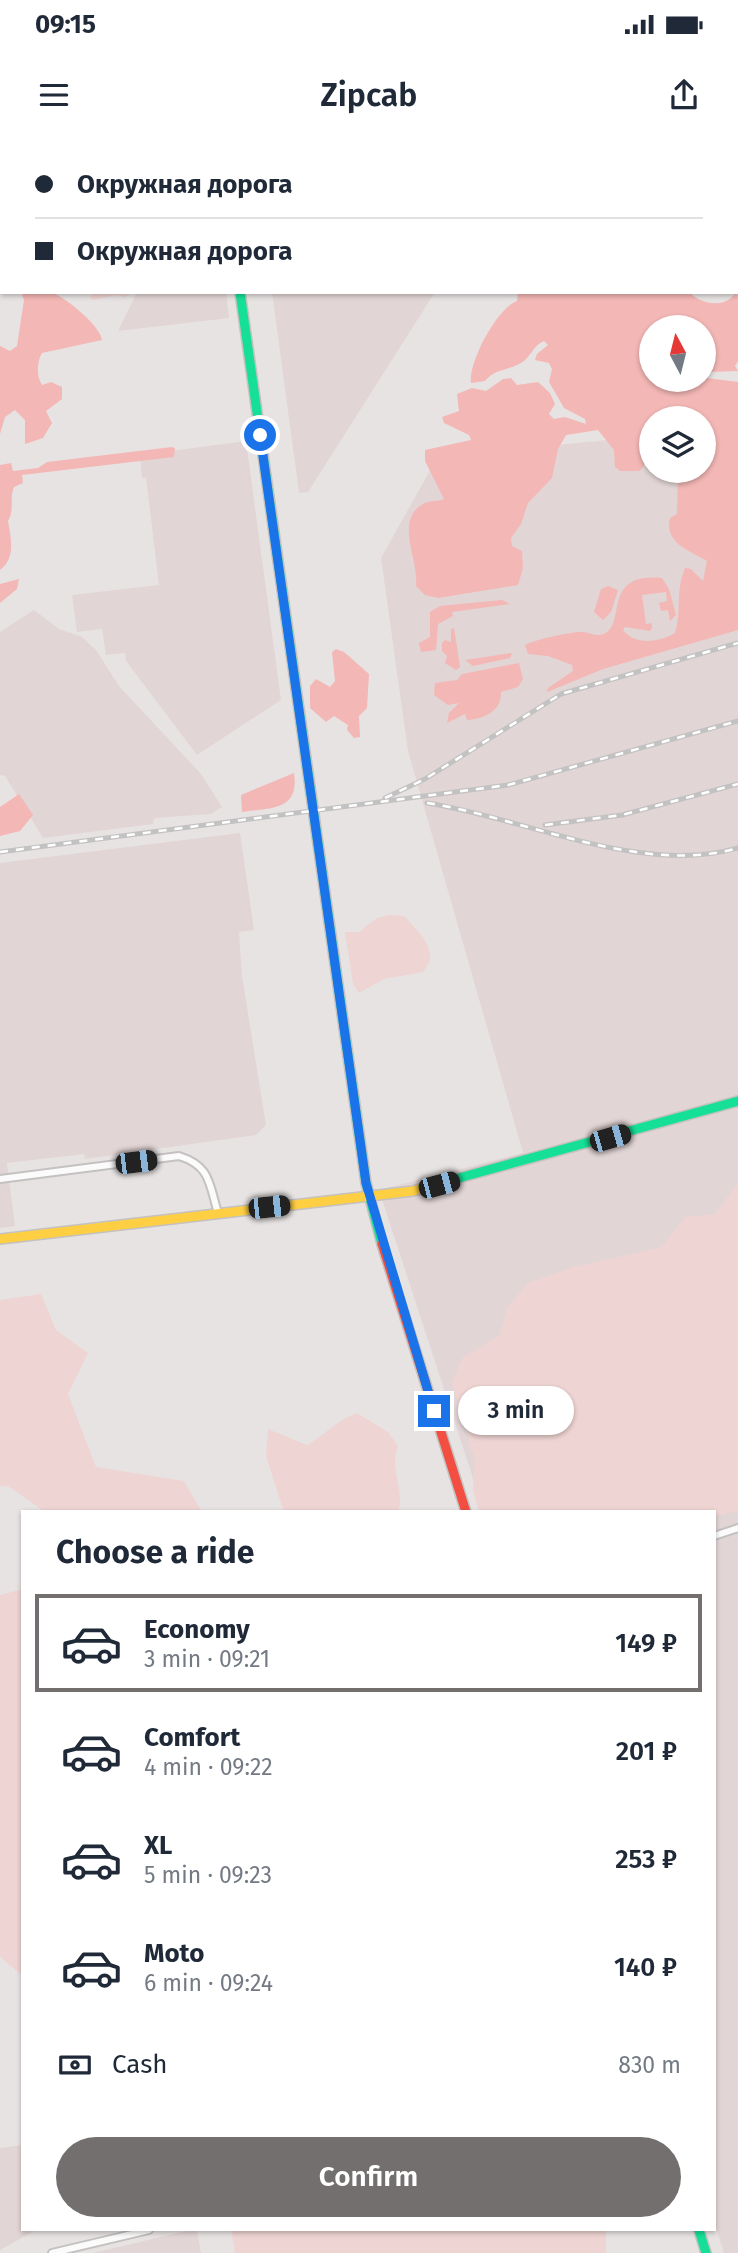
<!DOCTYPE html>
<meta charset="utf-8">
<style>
body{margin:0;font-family:"Fira Sans",sans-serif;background:#f6f6f7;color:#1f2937;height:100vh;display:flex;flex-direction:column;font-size:26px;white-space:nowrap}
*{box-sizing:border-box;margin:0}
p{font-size:23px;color:#747a83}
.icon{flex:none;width:38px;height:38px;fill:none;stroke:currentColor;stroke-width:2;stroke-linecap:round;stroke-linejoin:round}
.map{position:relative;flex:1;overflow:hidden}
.details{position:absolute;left:21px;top:1370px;width:695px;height:721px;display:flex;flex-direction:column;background:#fff;border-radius:0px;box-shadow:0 2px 5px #0004}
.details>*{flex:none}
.hud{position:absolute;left:0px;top:0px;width:738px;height:154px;box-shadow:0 2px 5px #0004;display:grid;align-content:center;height:154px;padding:0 35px;background:#fff}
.needle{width:46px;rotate:353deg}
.buttons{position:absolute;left:639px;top:175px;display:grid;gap:14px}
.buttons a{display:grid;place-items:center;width:77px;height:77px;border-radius:50%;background:#fff;box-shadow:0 2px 5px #0004;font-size:35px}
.end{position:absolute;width:32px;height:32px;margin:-16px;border:9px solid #1a73e8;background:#fff;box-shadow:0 0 0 4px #fff}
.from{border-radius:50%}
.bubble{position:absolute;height:49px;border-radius:24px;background:#fff;box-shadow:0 2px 5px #0004;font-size:23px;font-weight:600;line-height:49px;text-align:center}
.car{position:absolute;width:21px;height:42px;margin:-21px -10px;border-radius:9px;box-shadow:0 0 5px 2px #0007;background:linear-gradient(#222 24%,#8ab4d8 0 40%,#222 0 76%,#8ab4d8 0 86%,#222 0)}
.hud b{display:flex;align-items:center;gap:24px;height:66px;font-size:26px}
.hud b+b{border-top:2px solid #e0e1e3}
.hud i{width:18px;height:18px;background:#1f2937}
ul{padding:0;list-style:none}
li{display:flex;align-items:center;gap:21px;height:98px;margin:0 14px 10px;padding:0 21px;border:4px solid transparent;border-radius:0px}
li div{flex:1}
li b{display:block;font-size:26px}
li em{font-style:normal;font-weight:600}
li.on{border-color:#736f6f}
li>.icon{width:63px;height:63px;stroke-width:1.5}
h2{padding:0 35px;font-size:32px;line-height:84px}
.pay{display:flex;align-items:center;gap:18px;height:77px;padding:0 35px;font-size:26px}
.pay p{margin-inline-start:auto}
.cta{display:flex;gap:14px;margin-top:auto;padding:14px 35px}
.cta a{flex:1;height:80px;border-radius:42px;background:#736f6f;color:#fff;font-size:28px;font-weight:600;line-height:80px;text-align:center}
.status{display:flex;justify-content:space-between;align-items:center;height:49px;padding:0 35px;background:#fff;direction:ltr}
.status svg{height:19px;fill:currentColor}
header{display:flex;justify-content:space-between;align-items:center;height:91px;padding:0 35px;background:#fff;font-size:32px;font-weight:600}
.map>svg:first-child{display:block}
.built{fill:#e2d5d5}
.green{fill:#eed4d2}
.forest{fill:#f3b7b5;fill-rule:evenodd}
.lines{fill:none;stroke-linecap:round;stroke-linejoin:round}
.street-casing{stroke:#c4c1c1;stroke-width:10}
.fast-casing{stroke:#c4c1c1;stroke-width:12}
.slow-casing{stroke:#c4c1c1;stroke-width:12}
.jam-casing{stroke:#c4c1c1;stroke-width:12}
.street{stroke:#fcfbfb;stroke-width:6}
.fast{stroke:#16e098;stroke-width:9}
.slow{stroke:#ffcf43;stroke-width:9}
.jam{stroke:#f24e42;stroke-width:9}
.rail-casing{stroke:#c3c2c2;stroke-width:5}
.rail{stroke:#fff;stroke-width:2.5;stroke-dasharray:8;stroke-linecap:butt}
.route{stroke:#1a73e8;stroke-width:9}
</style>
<div class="status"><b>09:15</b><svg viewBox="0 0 49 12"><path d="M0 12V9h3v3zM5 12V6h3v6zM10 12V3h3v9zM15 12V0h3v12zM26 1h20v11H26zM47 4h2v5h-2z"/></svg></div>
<header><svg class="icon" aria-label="menu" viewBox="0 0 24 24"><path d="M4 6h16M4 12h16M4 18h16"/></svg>Zipcab<svg class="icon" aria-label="share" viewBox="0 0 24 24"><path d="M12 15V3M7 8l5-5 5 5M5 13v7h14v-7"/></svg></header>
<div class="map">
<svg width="738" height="2113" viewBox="0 0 738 2113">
<rect width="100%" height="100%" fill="#e8e3e3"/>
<g class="built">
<path d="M 238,0 L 537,0 L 536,2 Z"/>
<path d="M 137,152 L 226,152 L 229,178 L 118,191 Z"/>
<path d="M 272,152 L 435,152 L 308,352 L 299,353 Z"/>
<path d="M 651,296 L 651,331 L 704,331 L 738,371 L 738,2113 L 724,2113 L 714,2082 L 714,1372 L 484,1372 L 379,1050 L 523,1013 L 408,611 L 381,418 L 438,316 Z"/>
<path d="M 246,301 L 281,560 L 197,615 L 126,521 L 125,513 L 106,515 L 102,489 L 77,492 L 72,455 L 159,445 L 146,338 L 142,338 L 140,315 Z"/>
<path d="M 34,470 L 59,489 L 82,497 L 96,510 L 119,546 L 201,634 L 222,667 L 211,674 L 154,678 L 153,684 L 43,698 L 5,636 L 0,635 L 0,492 Z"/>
<path d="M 240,693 L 254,790 L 239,792 L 242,836 L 266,985 L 256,995 L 85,1019 L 84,1014 L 7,1023 L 15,1086 L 0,1088 L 0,723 Z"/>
<path d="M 23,2005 L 23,2090 L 36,2090 L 0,2110 L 0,2008 Z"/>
<path d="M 190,2090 L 197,2090 L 201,2113 L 93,2113 Z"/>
</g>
<g class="green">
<path d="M 93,152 L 134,152 L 125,157 L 116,155 L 93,160 L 90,158 Z"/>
<path d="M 388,775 L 404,776 C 415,788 435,806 429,823 L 423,832 L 384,839 L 359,853 L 353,844 L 345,792 L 359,792 L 377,778 Z"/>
<path d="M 738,1043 L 738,1370 L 714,1377 L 714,1372 L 479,1372 L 473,1350 L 475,1320 L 452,1243 L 462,1218 L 499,1196 L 508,1167 L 528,1143 L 574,1127 L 662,1107 L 685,1077 L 715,1074 Z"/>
<path d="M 41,1154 L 56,1190 L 88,1213 L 68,1254 L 96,1327 L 184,1341 L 202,1372 L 45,1372 L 8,1346 L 0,1346 L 0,1160 Z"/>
<path d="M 357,1273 L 388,1292 L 398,1306 C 389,1328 404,1347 399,1370 L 284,1372 L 266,1316 L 268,1289 L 307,1305 C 325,1295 337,1280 357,1273 Z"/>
<path d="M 23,1449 L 23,1836 L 0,1817 L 0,1455 Z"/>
<path d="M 231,2090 L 606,2090 L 606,2113 L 235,2113 Z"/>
</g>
<g class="forest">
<path d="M 644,0 L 738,0 L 738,103 L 737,2 Z"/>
<path d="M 738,137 L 738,221 L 735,226 L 738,231 L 709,232 L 707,238 L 738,242 L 738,490 L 603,529 L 547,552 L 548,548 L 573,531 L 572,525 L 548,516 L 528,514 L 525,505 C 533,500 573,491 583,492 C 591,493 596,497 604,494 C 627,484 601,432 662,438 L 669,449 L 676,475 L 670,481 L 668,470 L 661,471 L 659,463 L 667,461 L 666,452 L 642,455 L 646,484 L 652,483 L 652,488 L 650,491 L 625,487 L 623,490 C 635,506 660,502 675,493 C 682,471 675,452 685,428 L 691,429 L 703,441 L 707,421 C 689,410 664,403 670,378 L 677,374 L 678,336 L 669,331 L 704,331 L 704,278 L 651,278 L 651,323 L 646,322 L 640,331 L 620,331 L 615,327 L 614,310 L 598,290 L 566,295 L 558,309 L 552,338 L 528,363 L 521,384 L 511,398 L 512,406 L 522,411 L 523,428 L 518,445 L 438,458 L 425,455 L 416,446 C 419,419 394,381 423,364 C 429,360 437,362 444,359 L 425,321 L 425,310 L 471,300 L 469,295 L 444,283 L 442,277 L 459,271 L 457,254 L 472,248 L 486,251 L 503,239 L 511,238 L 517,245 L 538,242 L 550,253 L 555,264 L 549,274 L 554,279 L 565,277 L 586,284 L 585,279 L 564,268 L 549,242 L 552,229 L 549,223 L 535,220 L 537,214 L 548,205 L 544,201 C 535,204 532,214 524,221 C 511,231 496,227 485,241 L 471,243 C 468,223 497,168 517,161 L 518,152 L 689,152 C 703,167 731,168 737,149 C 738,145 737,141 738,137 ZM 651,187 L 704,187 L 704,240 L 651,240 Z"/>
<path d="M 21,152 C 30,152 41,151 50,152 C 63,155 101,186 102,200 L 42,213 C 37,221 36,236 42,245 L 51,242 L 62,247 L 62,259 L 46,271 L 52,283 L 43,298 L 25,304 L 25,280 L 15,270 L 5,277 L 0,294 L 0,206 L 10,211 L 17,206 L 24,160 Z"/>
<path d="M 172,307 L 175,308 L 174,317 L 22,335 L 23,343 L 14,347 C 9,358 15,369 8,381 C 11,399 16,418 0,430 L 0,325 L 11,323 L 13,331 L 38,328 L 47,322 Z"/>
<path d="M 19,439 L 17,449 L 0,463 L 0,444 Z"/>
<path d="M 608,446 L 618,450 L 611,472 L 603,480 L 594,472 L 601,449 Z"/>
<path d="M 502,460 L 510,464 L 452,472 L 453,476 L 438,484 L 436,510 L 421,512 L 419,503 L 430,497 L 430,472 L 440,466 Z"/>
<path d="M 454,488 L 460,527 L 456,530 L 445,523 L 447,516 L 442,511 L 442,503 L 445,500 L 451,502 L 451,489 Z"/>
<path d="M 336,509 L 344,512 L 369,534 L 367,568 L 359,576 L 360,597 L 354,598 L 347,590 L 348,585 L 334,576 L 326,582 L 310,568 L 310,546 L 316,539 L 330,547 L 335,541 L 332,512 Z"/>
<path d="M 512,513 L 510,518 L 473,526 L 465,520 Z"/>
<path d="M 519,523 L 523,539 L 518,547 L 501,552 C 502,571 484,579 467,580 L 465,574 L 447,583 L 449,573 L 459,563 L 448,565 L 434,555 L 435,543 L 457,540 L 462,534 Z"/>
<path d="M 294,633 C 300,671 270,668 242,672 L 241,655 Z"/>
<path d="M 19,654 L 33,675 L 20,691 L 0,696 L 0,667 Z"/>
</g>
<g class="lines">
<g class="street-casing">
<g id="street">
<path d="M 0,1039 L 179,1016 C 211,1026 209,1044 218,1073"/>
<path d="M 714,1396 L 738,1388"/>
<path d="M 52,2113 L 149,2090"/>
</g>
</g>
<g class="fast-casing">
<g id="fast">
<path d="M 218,0 L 219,2"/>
<path d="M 240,152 L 366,1043 L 382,1104"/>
<path d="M 437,1044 L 738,961"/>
<path d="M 699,2090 L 706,2113"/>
</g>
</g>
<g class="slow-casing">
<path id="slow" d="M 0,1099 L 413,1051 L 437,1044"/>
</g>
<g class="jam-casing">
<path id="jam" d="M 382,1104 L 466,1372"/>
</g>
<use href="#street" class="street"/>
<use href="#fast" class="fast"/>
<use href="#slow" class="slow"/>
<use href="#jam" class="jam"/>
<g class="rail-casing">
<g id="rail">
<path d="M 385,658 L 425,639 L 561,554 L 738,503"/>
<path d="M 427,663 C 525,678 641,736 738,708"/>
<path d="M 545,685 L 622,675 L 738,644"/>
<path d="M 0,712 L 508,645 L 738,581"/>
</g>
</g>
<use href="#rail" class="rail"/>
</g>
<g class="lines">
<path class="route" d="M 260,295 L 366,1043 L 434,1271"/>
</g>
</svg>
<div class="buttons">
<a><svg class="needle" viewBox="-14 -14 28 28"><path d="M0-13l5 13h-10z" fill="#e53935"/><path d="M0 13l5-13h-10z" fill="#747a83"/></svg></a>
<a><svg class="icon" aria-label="layers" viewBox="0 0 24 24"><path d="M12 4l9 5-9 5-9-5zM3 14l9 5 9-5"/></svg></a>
</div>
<i class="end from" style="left:260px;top:295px"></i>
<i class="end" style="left:434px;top:1271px"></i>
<div class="bubble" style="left:458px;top:1246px;width:116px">3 min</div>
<i class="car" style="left:610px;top:998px;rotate:74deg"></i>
<i class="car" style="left:136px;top:1022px;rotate:83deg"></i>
<i class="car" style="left:439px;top:1045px;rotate:75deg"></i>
<i class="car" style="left:269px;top:1067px;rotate:84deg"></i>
<div class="hud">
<b><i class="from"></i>Окружная дорога</b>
<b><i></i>Окружная дорога</b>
</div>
<section class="details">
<h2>Choose a ride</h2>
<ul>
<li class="on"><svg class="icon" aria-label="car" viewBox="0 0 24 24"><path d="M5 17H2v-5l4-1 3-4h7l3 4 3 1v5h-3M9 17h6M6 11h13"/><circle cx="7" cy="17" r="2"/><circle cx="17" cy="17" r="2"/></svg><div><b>Economy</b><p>3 min · 09:21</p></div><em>149 ₽</em></li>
<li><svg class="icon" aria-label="car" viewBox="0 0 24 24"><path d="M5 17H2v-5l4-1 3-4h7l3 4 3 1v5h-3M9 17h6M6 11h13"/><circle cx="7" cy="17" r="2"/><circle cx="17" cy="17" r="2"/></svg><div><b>Comfort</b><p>4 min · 09:22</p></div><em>201 ₽</em></li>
<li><svg class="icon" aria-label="car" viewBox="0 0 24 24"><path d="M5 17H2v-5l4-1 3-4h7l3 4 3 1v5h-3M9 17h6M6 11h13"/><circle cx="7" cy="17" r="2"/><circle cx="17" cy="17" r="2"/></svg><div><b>XL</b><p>5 min · 09:23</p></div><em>253 ₽</em></li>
<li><svg class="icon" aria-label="car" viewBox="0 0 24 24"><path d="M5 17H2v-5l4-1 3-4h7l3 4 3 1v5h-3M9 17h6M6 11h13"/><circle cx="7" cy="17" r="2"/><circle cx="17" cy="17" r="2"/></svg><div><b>Moto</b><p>6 min · 09:24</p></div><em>140 ₽</em></li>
</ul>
<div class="pay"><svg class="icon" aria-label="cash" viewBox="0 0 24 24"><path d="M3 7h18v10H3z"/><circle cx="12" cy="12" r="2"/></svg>Cash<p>830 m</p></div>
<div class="cta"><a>Confirm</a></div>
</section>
</div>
